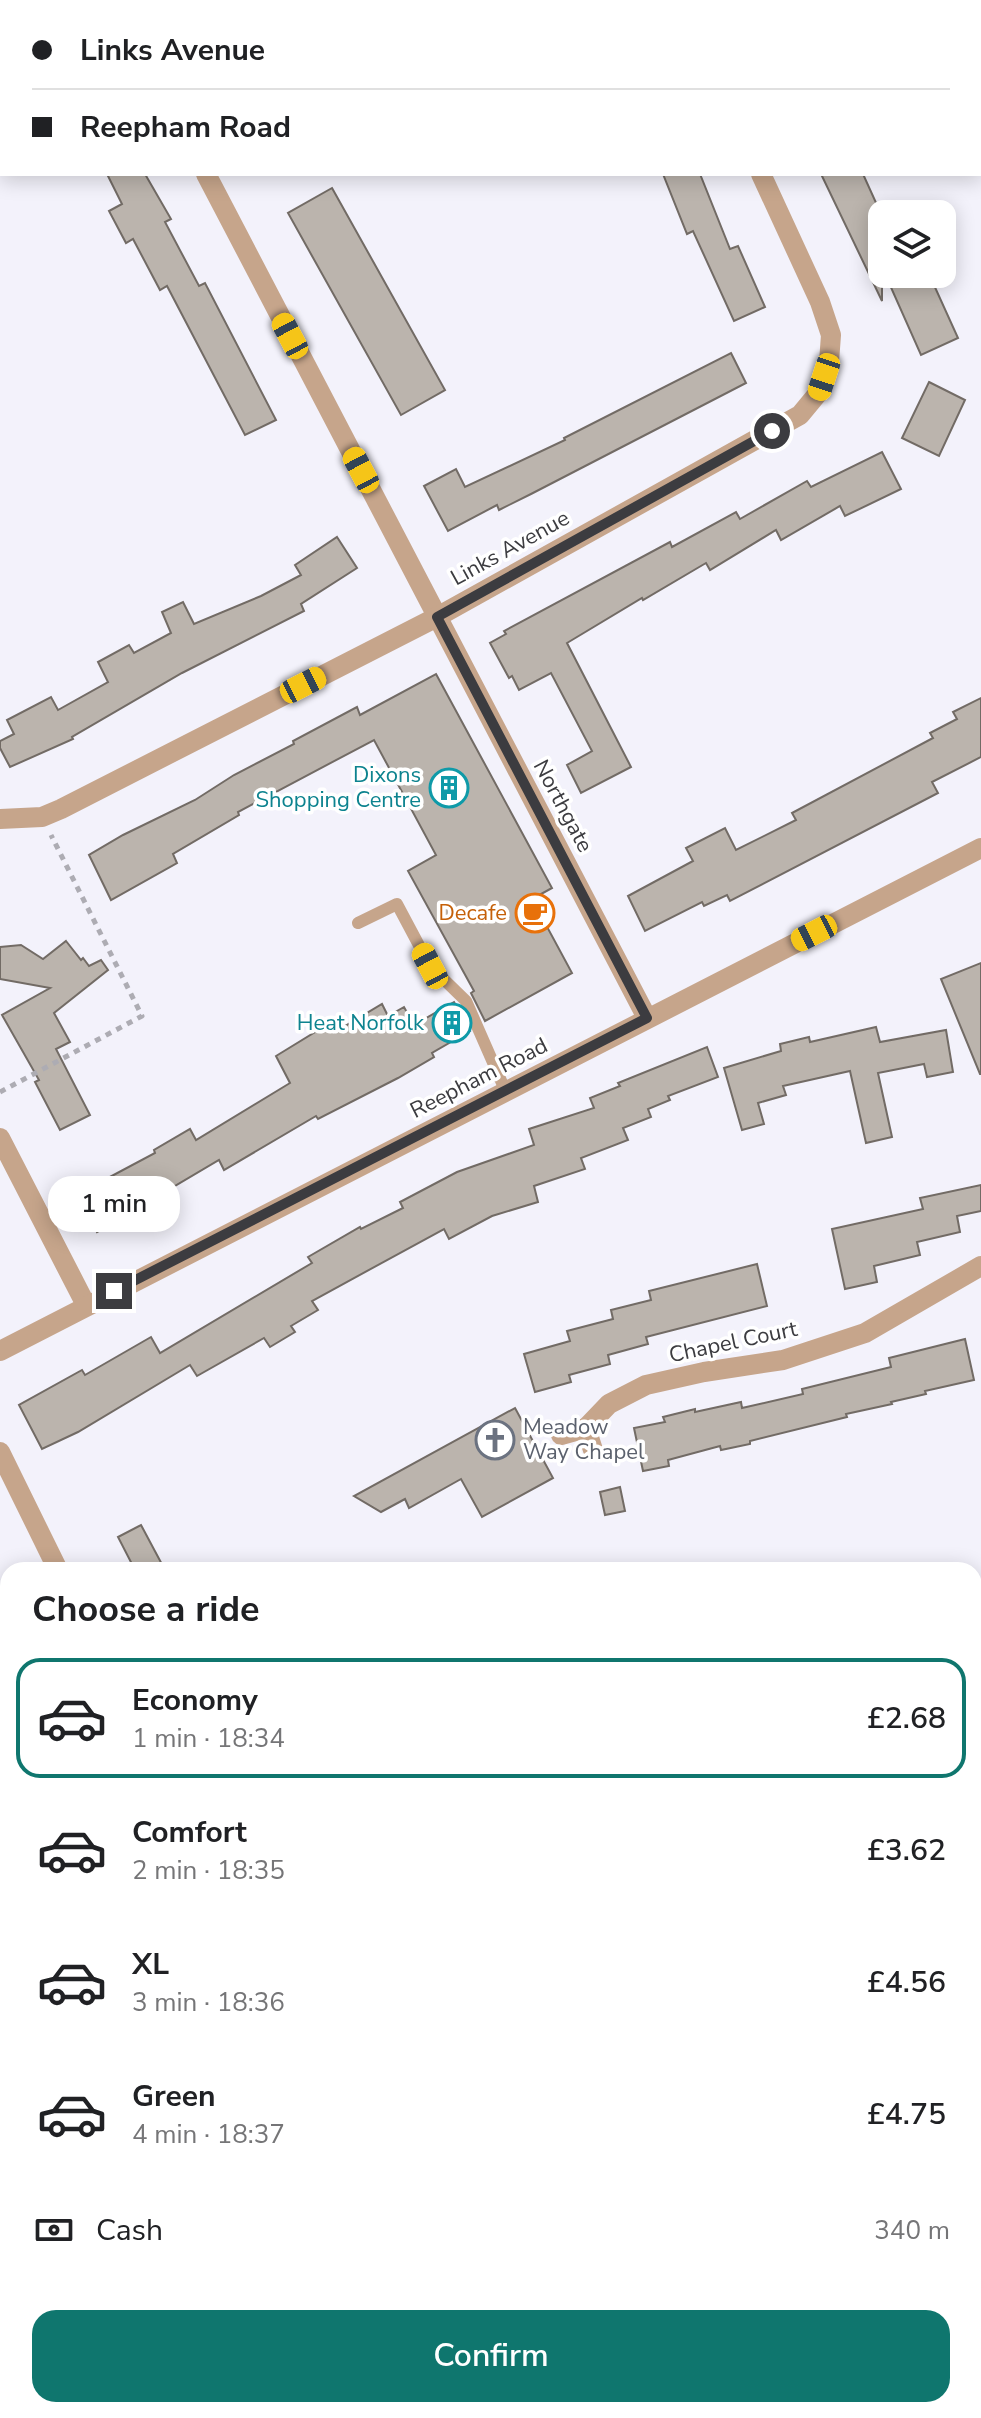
<!DOCTYPE html>
<meta charset="utf-8">
<style>
body{margin:0;font-family:"Nunito Sans",sans-serif;background:#f6f6f6;color:#202124;height:100vh;display:flex;flex-direction:column;font-size:30px;white-space:nowrap}
*{box-sizing:border-box;margin:0}
p{font-size:26px;color:#757577}
.icon{flex:none;width:44px;height:44px;fill:none;stroke:currentColor;stroke-width:2;stroke-linecap:round;stroke-linejoin:round}
.map{position:relative;flex:1;overflow:hidden}
.side{position:absolute;left:0px;top:1562px;width:982px;height:856px;display:flex;flex-direction:column;background:#fff;border-radius:24px 24px 0 0;box-shadow:0 4px 20px #0003}
.side>*{flex:none}
.top-card{position:absolute;left:0px;top:0px;width:982px;height:176px;box-shadow:0 4px 20px #0003;display:grid;align-content:center;height:176px;padding:0 32px;background:#fff}
.buttons{position:absolute;left:868px;top:200px;display:grid;gap:16px}
.buttons a{display:grid;place-items:center;width:88px;height:88px;border-radius:16px;background:#fff;box-shadow:0 4px 20px #0003;font-size:40px}
.end{position:absolute;width:36px;height:36px;margin:-18px;border:10px solid #3c3c40;background:#fff;box-shadow:0 0 0 4px #fff}
.from{border-radius:50%}
.bubble{position:absolute;height:56px;border-radius:24px;background:#fff;box-shadow:0 4px 20px #0003;font-size:26px;font-weight:600;line-height:56px;text-align:center}
.car{position:absolute;width:24px;height:48px;margin:-24px -12px;border-radius:10px;box-shadow:0 0 6px 2px #0007;background:linear-gradient(#f5c518 24%,#345 0 40%,#f5c518 0 76%,#345 0 86%,#f5c518 0)}
.top-card b{display:flex;align-items:center;gap:28px;height:76px;font-size:30px}
.top-card b+b{border-top:2px solid #e0e0e0}
.top-card i{width:20px;height:20px;background:#202124}
ul{padding:0;list-style:none}
li{display:flex;align-items:center;gap:24px;height:120px;margin:0 16px 12px;padding:0 16px;border:4px solid transparent;border-radius:24px}
li div{flex:1}
li b{display:block;font-size:30px}
li em{font-style:normal;font-weight:600}
li.current{border-color:#0f766e}
li>.icon{width:72px;height:72px;stroke-width:1.5}
h2{padding:0 32px;font-size:36px;line-height:96px}
.pay{display:flex;align-items:center;gap:20px;height:88px;padding:0 32px;font-size:30px}
.pay p{margin-inline-start:auto}
.action{display:flex;gap:16px;margin-top:auto;padding:16px 32px}
.action a{flex:1;height:92px;border-radius:24px;background:#0f766e;color:#fff;font-size:32px;font-weight:600;line-height:92px;text-align:center}
.map>svg:first-child{display:block}
.building{fill:#bbb4ad;stroke:#726b65;stroke-width:2}
.lines{fill:none;stroke-linecap:round;stroke-linejoin:round}
.path{stroke:#adacb3;stroke-width:5;stroke-dasharray:6 6;stroke-linecap:butt}
.service{stroke:#c6a58b;stroke-width:12}
.minor{stroke:#c6a58b;stroke-width:20}
.tertiary{stroke:#c6a58b;stroke-width:20}
.route{stroke:#3c3c40;stroke-width:10}
.labels{text-anchor:middle;dominant-baseline:central;stroke-width:7;stroke-linejoin:round;paint-order:stroke}
.street-label{font-size:22px;fill:#3c3c40;stroke:#fff}
.culture-label{font-size:22px;fill:#0d838f;stroke:#fff;text-anchor:end}
.food-label{font-size:22px;fill:#c56008;stroke:#fff;text-anchor:end}
.worship-label{font-size:22px;fill:#5b616d;stroke:#fff;text-anchor:start}
</style>
<div class="map">
<svg width="981" height="2418" viewBox="0 0 981 2418">
<rect width="100%" height="100%" fill="#f3f2fb"/>
<g class="building">
<path d="M 107,174 L 145,174 L 171,219 L 165,222 L 199,286 L 205,283 L 276,420 L 245,435 L 167,286 L 160,290 L 133,239 L 126,243 L 109,211 L 122,204 Z"/>
<path d="M 663,174 L 700,174 L 730,249 L 738,246 L 765,307 L 734,321 L 693,231 L 687,234 Z"/>
<path d="M 821,174 L 863,174 L 882,216 L 882,301 Z"/>
<path d="M 332,188 L 445,390 L 401,415 L 288,213 Z"/>
<path d="M 885,274 L 929,274 L 958,338 L 921,355 Z"/>
<path d="M 731,353 L 746,383 L 531,494 L 499,510 L 497,505 L 448,531 L 424,486 L 456,469 L 465,487 L 565,440 L 564,438 Z"/>
<path d="M 929,382 L 965,400 L 939,456 L 902,438 Z"/>
<path d="M 882,452 L 901,489 L 845,516 L 840,506 L 781,540 L 776,530 L 710,570 L 706,563 L 643,600 L 642,598 L 567,643 L 631,767 L 581,793 L 567,765 L 592,751 L 551,673 L 519,690 L 512,676 L 509,678 L 490,643 L 506,634 L 504,631 L 670,542 L 672,547 L 736,512 L 740,519 L 807,481 L 811,487 Z"/>
<path d="M 337,537 L 357,568 L 301,604 L 304,611 L 182,673 L 72,737 L 73,739 L 10,767 L 0,748 L 0,741 L 14,734 L 7,720 L 51,697 L 58,710 L 108,682 L 98,662 L 129,645 L 134,653 L 171,633 L 162,612 L 183,602 L 194,624 L 261,596 L 301,575 L 295,565 Z"/>
<path d="M 436,674 L 552,888 L 532,899 L 572,973 L 485,1021 L 471,993 L 474,991 L 408,871 L 436,855 L 374,740 L 238,812 L 239,815 L 173,854 L 177,863 L 111,900 L 89,855 L 123,835 L 195,800 L 234,775 L 294,744 L 293,741 L 357,707 L 360,715 Z"/>
<path d="M 981,698 L 981,757 L 932,782 L 938,793 L 730,901 L 727,895 L 704,906 L 702,902 L 645,931 L 628,896 L 693,861 L 686,848 L 725,828 L 736,850 L 796,820 L 792,813 L 933,738 L 930,733 L 957,719 L 953,712 Z"/>
<path d="M 66,941 L 81,960 L 83,958 L 89,966 L 101,960 L 108,970 L 54,1013 L 70,1042 L 56,1049 L 90,1115 L 60,1130 L 35,1082 L 39,1080 L 2,1015 L 50,988 L 0,979 L 0,947 L 21,945 L 43,959 Z"/>
<path d="M 981,963 L 981,1074 L 980,1074 L 941,979 Z"/>
<path d="M 454,1002 L 470,1031 L 432,1053 L 434,1057 L 398,1078 L 318,1119 L 316,1116 L 224,1170 L 219,1160 L 97,1232 L 76,1195 L 155,1153 L 154,1150 L 190,1129 L 196,1140 L 290,1083 L 276,1056 L 330,1023 L 335,1032 L 382,1004 L 388,1016 L 404,1007 L 414,1025 Z"/>
<path d="M 876,1027 L 880,1042 L 946,1030 L 953,1072 L 927,1077 L 924,1064 L 878,1073 L 892,1137 L 866,1143 L 850,1071 L 783,1086 L 786,1095 L 758,1103 L 764,1124 L 742,1130 L 724,1068 L 781,1051 L 780,1044 L 809,1037 L 810,1042 Z"/>
<path d="M 707,1047 L 718,1077 L 668,1096 L 670,1100 L 648,1109 L 651,1117 L 623,1128 L 628,1140 L 581,1158 L 585,1169 L 534,1186 L 538,1202 L 492,1216 L 449,1239 L 444,1229 L 312,1301 L 318,1310 L 291,1326 L 295,1332 L 270,1347 L 264,1338 L 197,1376 L 190,1365 L 78,1432 L 42,1449 L 19,1405 L 82,1370 L 85,1375 L 151,1337 L 160,1353 L 312,1263 L 308,1257 L 360,1227 L 361,1229 L 403,1208 L 400,1202 L 457,1172 L 534,1145 L 529,1129 L 594,1108 L 590,1098 L 620,1086 L 618,1083 Z"/>
<path d="M 981,1185 L 981,1211 L 957,1216 L 960,1232 L 917,1242 L 920,1255 L 874,1266 L 877,1282 L 845,1289 L 832,1229 L 923,1209 L 920,1198 Z"/>
<path d="M 757,1264 L 767,1306 L 646,1337 L 648,1344 L 608,1355 L 610,1364 L 569,1375 L 571,1382 L 535,1392 L 524,1354 L 570,1341 L 567,1331 L 613,1319 L 611,1310 L 651,1300 L 649,1291 Z"/>
<path d="M 965,1339 L 974,1380 L 925,1391 L 926,1394 L 891,1402 L 892,1404 L 846,1414 L 847,1417 L 750,1441 L 750,1444 L 721,1450 L 720,1446 L 668,1460 L 669,1466 L 643,1471 L 634,1428 L 665,1422 L 663,1417 L 695,1409 L 695,1412 L 741,1402 L 742,1408 L 803,1394 L 802,1389 L 891,1367 L 889,1358 Z"/>
<path d="M 515,1408 L 553,1478 L 482,1517 L 461,1479 L 409,1508 L 405,1499 L 381,1512 L 354,1496 Z"/>
<path d="M 620,1487 L 625,1511 L 605,1515 L 600,1492 Z"/>
<path d="M 141,1525 L 165,1570 L 135,1570 L 118,1537 Z"/>
</g>
<g class="lines">
<g class="path">
<path d="M 0,1092 L 142,1016 L 51,835"/>
<path d="M 974,1851 L 981,1849"/>
<path d="M 974,1965 L 981,1963"/>
</g>
<g class="service">
<path d="M 358,923 L 397,904 L 430,966 L 466,1001 L 506,1092"/>
<path d="M 710,2410 L 712,2418"/>
<path d="M 610,2418 L 641,2410"/>
</g>
<g class="minor">
<path d="M 681,0 L 682,2"/>
<path d="M 206,174 L 647,1018"/>
<path d="M 0,819 L 42,817 L 61,809 L 437,617 L 800,415 L 819,392 L 829,362 L 831,335 L 820,302 L 761,174"/>
<path d="M 0,1138 L 86,1305"/>
<path d="M 561,1435 L 586,1428"/>
<path d="M 593,1450 L 586,1428 L 609,1404 L 646,1385 L 704,1372 L 783,1360 L 865,1333 L 981,1266"/>
<path d="M 0,1452 L 58,1570"/>
<path d="M 974,1663 L 981,1661"/>
<path d="M 0,1863 L 8,1859"/>
<path d="M 0,2256 L 8,2255"/>
<path d="M 573,2410 L 575,2418"/>
<path d="M 900,2410 L 902,2418"/>
</g>
<path class="tertiary" d="M 0,1351 L 981,848"/>
</g>
<g class="lines">
<path class="route" d="M 114,1291 L 647,1018 L 437,617 L 772,431"/>
</g>
<defs>
<g id="building-ring" transform="scale(2)"><circle r="9.5" fill="#fff" stroke="#0f9aa8" stroke-width="1.5"/><path d="M-4-6H4V6H1V3H-1V6H-4ZM-2.5-4.3h1.7v1.8h-1.7ZM.8-4.3h1.7v1.8H.8ZM-2.5-1h1.7V.8h-1.7ZM.8-1h1.7V.8H.8Z" fill="#0f9aa8"/></g>
<g id="cafe-ring" transform="scale(2)"><circle r="9.5" fill="#fff" stroke="#e8710a" stroke-width="1.5"/><path d="M-5.5-4.5H6V0H3Q3 3.5 0 3.5H-2.5Q-5.5 3.5-5.5 0ZM3-3.2v2h1.7v-2ZM-6 4.5H4V6H-6Z" fill="#e8710a"/></g>
<g id="church-ring" transform="scale(2)"><circle r="9.5" fill="#fff" stroke="#6b7280" stroke-width="1.5"/><path d="M-1.2-6h2.4v3.5h3.3v2.4h-3.3V6h-2.4V-.1h-3.3v-2.4h3.3Z" fill="#6b7280"/></g>
</defs>
<g fill-rule="evenodd">
<use href="#building-ring" x="449" y="788"/>
<use href="#cafe-ring" x="535" y="913"/>
<use href="#building-ring" x="452" y="1023"/>
<use href="#church-ring" x="495" y="1440"/>
</g>
<g class="labels">
<g class="street-label">
<text transform="translate(510 548) rotate(-29)">Links Avenue</text>
<text transform="translate(563 806) rotate(62)">Northgate</text>
<text transform="translate(479 1078) rotate(-27)">Reepham Road</text>
<text transform="translate(733 1342) rotate(-12)">Chapel Court</text>
</g>
<g class="culture-label">
<text x="421" y="775">Dixons<tspan x="421" dy="25">Shopping Centre</tspan></text>
<text x="424" y="1023">Heat Norfolk</text>
</g>
<g class="food-label">
<text x="507" y="913">Decafe</text>
</g>
<g class="worship-label">
<text x="523" y="1427">Meadow<tspan x="523" dy="25">Way Chapel</tspan></text>
</g>
</g>
</svg>
<div class="buttons">
<a><svg class="icon" aria-label="layers" viewBox="0 0 24 24"><path d="M12 4l9 5-9 5-9-5zM3 14l9 5 9-5"/></svg></a>
</div>
<i class="end from" style="left:772px;top:431px"></i>
<i class="end" style="left:114px;top:1291px"></i>
<div class="bubble" style="left:48px;top:1176px;width:132px">1 min</div>
<i class="car" style="left:290px;top:336px;rotate:332deg"></i>
<i class="car" style="left:824px;top:377px;rotate:198deg"></i>
<i class="car" style="left:361px;top:470px;rotate:332deg"></i>
<i class="car" style="left:303px;top:685px;rotate:63deg"></i>
<i class="car" style="left:814px;top:933px;rotate:243deg"></i>
<i class="car" style="left:430px;top:966px;rotate:332deg"></i>
<div class="top-card">
<b><i class="from"></i>Links Avenue</b>
<b><i></i>Reepham Road</b>
</div>
<section class="side">
<h2>Choose a ride</h2>
<ul>
<li class="current"><svg class="icon" aria-label="car" viewBox="0 0 24 24"><path d="M5 17H2v-5l4-1 3-4h7l3 4 3 1v5h-3M9 17h6M6 11h13"/><circle cx="7" cy="17" r="2"/><circle cx="17" cy="17" r="2"/></svg><div><b>Economy</b><p>1 min · 18:34</p></div><em>£2.68</em></li>
<li><svg class="icon" aria-label="car" viewBox="0 0 24 24"><path d="M5 17H2v-5l4-1 3-4h7l3 4 3 1v5h-3M9 17h6M6 11h13"/><circle cx="7" cy="17" r="2"/><circle cx="17" cy="17" r="2"/></svg><div><b>Comfort</b><p>2 min · 18:35</p></div><em>£3.62</em></li>
<li><svg class="icon" aria-label="car" viewBox="0 0 24 24"><path d="M5 17H2v-5l4-1 3-4h7l3 4 3 1v5h-3M9 17h6M6 11h13"/><circle cx="7" cy="17" r="2"/><circle cx="17" cy="17" r="2"/></svg><div><b>XL</b><p>3 min · 18:36</p></div><em>£4.56</em></li>
<li><svg class="icon" aria-label="car" viewBox="0 0 24 24"><path d="M5 17H2v-5l4-1 3-4h7l3 4 3 1v5h-3M9 17h6M6 11h13"/><circle cx="7" cy="17" r="2"/><circle cx="17" cy="17" r="2"/></svg><div><b>Green</b><p>4 min · 18:37</p></div><em>£4.75</em></li>
</ul>
<div class="pay"><svg class="icon" aria-label="cash" viewBox="0 0 24 24"><path d="M3 7h18v10H3z"/><circle cx="12" cy="12" r="2"/></svg>Cash<p>340 m</p></div>
<div class="action"><a>Confirm</a></div>
</section>
</div>
